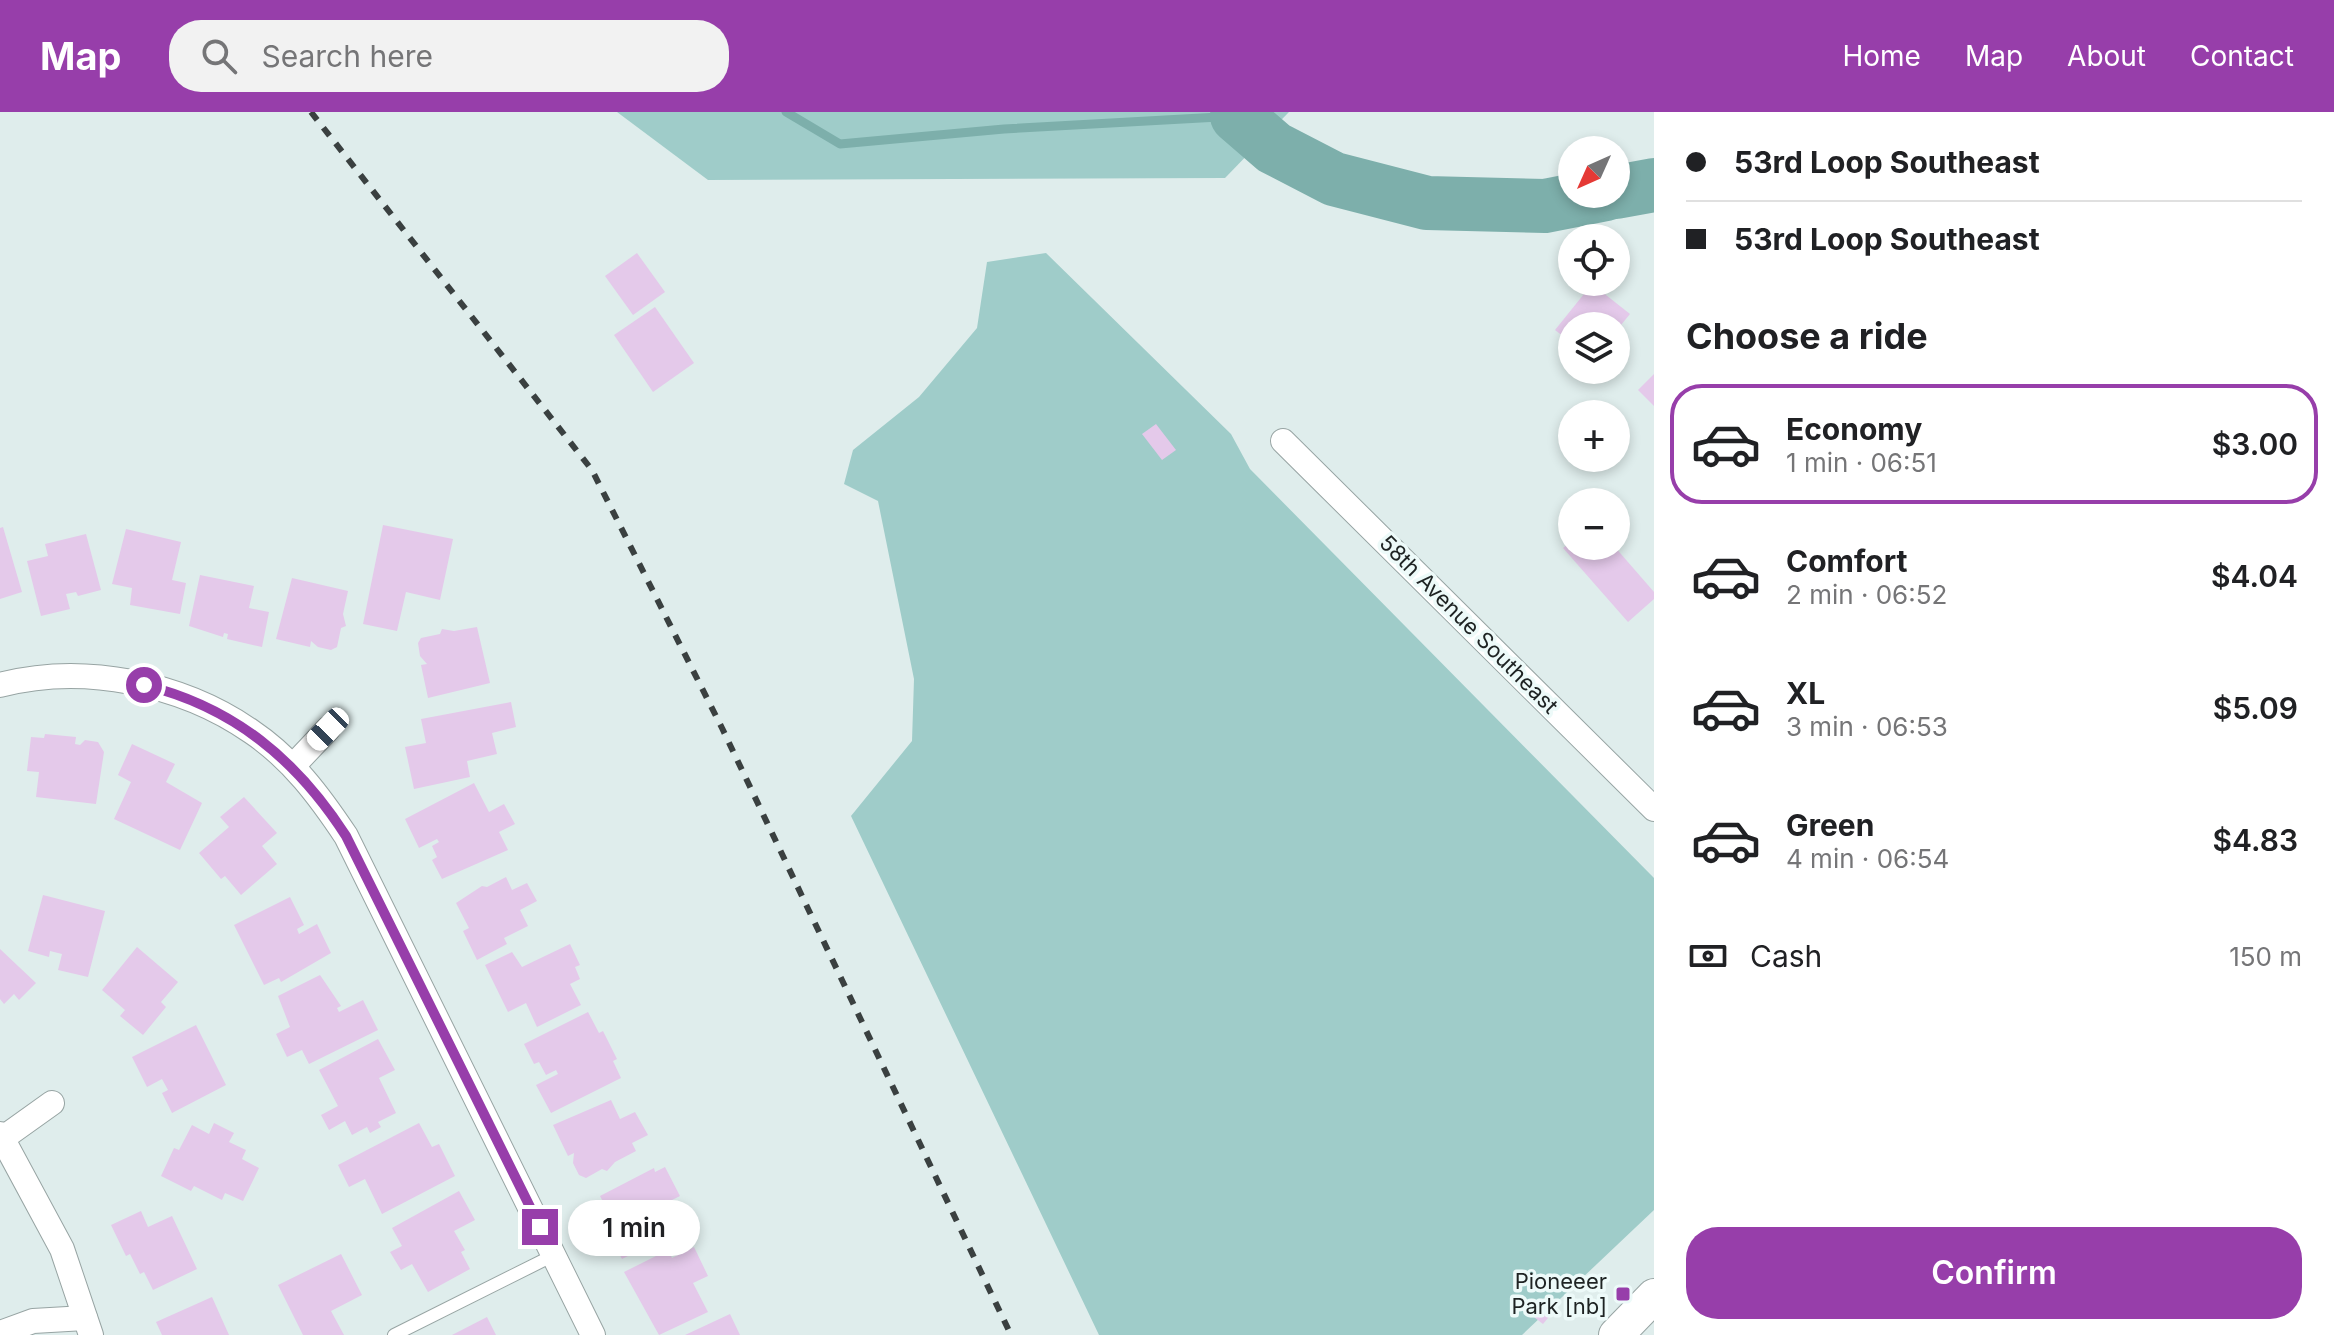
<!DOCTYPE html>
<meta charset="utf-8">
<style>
body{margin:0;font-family:Inter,sans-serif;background:#f2f2f2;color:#202124;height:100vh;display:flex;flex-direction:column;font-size:30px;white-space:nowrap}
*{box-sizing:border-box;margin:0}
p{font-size:26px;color:#757577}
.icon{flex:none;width:44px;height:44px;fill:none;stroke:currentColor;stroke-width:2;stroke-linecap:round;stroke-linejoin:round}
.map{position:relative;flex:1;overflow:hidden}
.side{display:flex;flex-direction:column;background:#fff;width:680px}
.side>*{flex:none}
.guide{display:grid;align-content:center;height:176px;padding:0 32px;background:#fff}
.needle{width:52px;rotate:225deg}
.tools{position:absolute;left:1558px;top:24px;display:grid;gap:16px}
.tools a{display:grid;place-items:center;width:72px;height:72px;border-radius:50%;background:#fff;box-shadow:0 4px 12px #0003;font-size:40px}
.end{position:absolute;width:36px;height:36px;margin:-18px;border:10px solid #973eaa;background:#fff;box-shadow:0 0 0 4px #fff}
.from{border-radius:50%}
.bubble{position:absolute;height:56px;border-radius:28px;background:#fff;box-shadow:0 4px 12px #0003;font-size:26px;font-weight:600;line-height:56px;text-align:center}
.car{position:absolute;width:24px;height:48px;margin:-24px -12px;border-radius:10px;box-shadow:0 0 6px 2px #0007;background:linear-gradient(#fff 24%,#345 0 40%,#fff 0 76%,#345 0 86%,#fff 0)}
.guide b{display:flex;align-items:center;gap:28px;height:76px;font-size:30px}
.guide b+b{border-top:2px solid #e0e0e0}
.guide i{width:20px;height:20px;background:#202124}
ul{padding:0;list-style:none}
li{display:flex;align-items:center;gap:24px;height:120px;margin:0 16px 12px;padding:0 16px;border:4px solid transparent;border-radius:32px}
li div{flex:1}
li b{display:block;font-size:30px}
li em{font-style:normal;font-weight:600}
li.active{border-color:#973eaa}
li>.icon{width:72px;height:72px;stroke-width:1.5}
h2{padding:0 32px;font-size:36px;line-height:96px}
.pay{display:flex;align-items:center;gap:20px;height:88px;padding:0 32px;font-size:30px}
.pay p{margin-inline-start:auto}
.action{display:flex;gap:16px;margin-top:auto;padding:16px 32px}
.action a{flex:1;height:92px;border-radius:32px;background:#973eaa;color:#fff;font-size:32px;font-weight:600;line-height:92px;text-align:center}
header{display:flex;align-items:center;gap:48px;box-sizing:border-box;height:112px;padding:0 40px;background:#973eaa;color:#fff}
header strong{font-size:38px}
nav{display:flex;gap:44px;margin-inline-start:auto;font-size:28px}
.search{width:560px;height:72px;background:#f2f2f2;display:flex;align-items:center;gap:20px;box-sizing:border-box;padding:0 28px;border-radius:32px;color:#757577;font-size:30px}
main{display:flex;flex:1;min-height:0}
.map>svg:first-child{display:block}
.green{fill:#9fccc9}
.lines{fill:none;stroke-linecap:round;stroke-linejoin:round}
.stream{stroke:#7dafab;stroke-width:9}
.river{stroke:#7dafab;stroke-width:54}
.building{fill:#e4c9ea}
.lane-casing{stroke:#97a4a3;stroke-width:14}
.street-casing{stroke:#97a4a3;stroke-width:26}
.secondary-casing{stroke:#97a4a3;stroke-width:36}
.lane{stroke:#fff;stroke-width:12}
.street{stroke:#fff;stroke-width:24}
.secondary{stroke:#fff;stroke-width:34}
.rail{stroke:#3a4040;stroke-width:6;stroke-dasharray:10 10;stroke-linecap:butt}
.route{stroke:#973eaa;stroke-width:10}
.poi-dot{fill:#973eaa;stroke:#edfaf9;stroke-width:3}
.labels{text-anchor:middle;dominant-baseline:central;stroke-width:7;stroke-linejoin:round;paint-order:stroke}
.street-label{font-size:22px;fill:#1e2323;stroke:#edfaf9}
.poi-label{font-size:22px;fill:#1e2323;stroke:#edfaf9;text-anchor:end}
</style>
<header>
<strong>Map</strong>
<div class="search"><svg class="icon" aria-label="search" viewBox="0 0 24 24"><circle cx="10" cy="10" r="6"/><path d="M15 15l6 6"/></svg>Search here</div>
<nav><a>Home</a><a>Map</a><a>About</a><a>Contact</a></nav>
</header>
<main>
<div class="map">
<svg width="1654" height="1223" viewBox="0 0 1654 1223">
<rect width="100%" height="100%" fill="#dfedec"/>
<g class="green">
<path d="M 617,0 L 1289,0 L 1225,66 L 708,68 Z"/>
<path d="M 1046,141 L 1231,322 L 1250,357 L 1654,766 L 1654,1098 L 1522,1223 L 1099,1223 L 851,704 L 912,629 L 914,567 L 878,389 L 844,372 L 853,338 L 919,285 L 977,216 L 987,150 Z"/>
</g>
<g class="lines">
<path class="stream" d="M 786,0 L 840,32 L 1004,17 L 1237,4"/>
<g class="river">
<path d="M 1240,0 L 1237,4 L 1274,36 L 1334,67 L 1427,91 L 1545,94 L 1606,82"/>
<path d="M 1616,80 L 1654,73"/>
</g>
</g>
<g class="building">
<path d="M 637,141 L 665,180 L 633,203 L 605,164 Z"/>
<path d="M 1592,172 L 1630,202 L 1616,219 L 1616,214 L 1572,214 L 1572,231 L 1555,218 Z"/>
<path d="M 655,195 L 694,251 L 653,280 L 614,223 Z"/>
<path d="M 1654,262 L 1654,294 L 1638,278 Z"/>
<path d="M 1156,312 L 1176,338 L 1162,348 L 1142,322 Z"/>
<path d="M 383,413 L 453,427 L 440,488 L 406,480 L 397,519 L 363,512 Z"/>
<path d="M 3,415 L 22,480 L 0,487 L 0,416 Z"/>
<path d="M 126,417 L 181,430 L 172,468 L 186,471 L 180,502 L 130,493 L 132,476 L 112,472 Z"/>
<path d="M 86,422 L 101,478 L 78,484 L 76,480 L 66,482 L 70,497 L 41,504 L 27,449 L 48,444 L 45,432 Z"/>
<path d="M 1572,429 L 1572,434 L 1614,434 L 1654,480 L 1654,487 L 1628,510 L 1563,436 Z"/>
<path d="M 200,463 L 254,474 L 249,496 L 269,500 L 262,535 L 227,527 L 228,522 L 224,521 L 223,525 L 189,514 Z"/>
<path d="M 292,466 L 348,479 L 343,502 L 346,514 L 341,516 L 337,535 L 331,538 L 318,535 L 311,529 L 310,535 L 276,527 Z"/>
<path d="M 477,515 L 490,571 L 428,586 L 421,553 L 427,552 L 420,544 L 418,531 L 421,526 L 440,522 L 442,517 L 454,519 Z"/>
<path d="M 511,590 L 516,615 L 492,621 L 497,642 L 467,649 L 470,665 L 414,677 L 405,635 L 426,631 L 421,607 Z"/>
<path d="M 45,622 L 76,625 L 75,632 L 80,633 L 85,628 L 98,630 L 104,640 L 96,692 L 36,685 L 39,660 L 27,659 L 31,625 L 44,626 Z"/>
<path d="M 132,632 L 175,652 L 166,670 L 202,691 L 180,738 L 114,707 L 131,670 L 118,663 Z"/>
<path d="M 474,671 L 489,700 L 504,692 L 515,712 L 499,720 L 508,738 L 442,767 L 432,748 L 437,745 L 432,734 L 439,730 L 437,727 L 419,736 L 405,707 Z"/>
<path d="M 244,685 L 277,721 L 262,734 L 277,752 L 241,783 L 225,764 L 221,767 L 199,741 L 229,715 L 220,705 Z"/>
<path d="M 506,765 L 512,778 L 527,771 L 537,789 L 520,798 L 528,814 L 504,826 L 507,832 L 477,848 L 463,819 L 469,816 L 456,791 L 482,774 L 487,775 Z"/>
<path d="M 43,783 L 105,799 L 88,865 L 58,858 L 62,842 L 50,839 L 49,845 L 28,839 Z"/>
<path d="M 290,785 L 304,813 L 297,817 L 299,822 L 317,812 L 331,841 L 281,870 L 279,866 L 264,873 L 234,813 Z"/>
<path d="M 570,832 L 580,853 L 575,855 L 580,867 L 570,872 L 581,893 L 537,915 L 526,891 L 508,900 L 485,853 L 512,840 L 522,855 Z"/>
<path d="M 137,835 L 178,870 L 161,890 L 166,895 L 143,923 L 120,904 L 125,898 L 102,878 Z"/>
<path d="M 0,837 L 36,871 L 19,888 L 14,882 L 4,892 L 0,887 Z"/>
<path d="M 320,863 L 341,894 L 337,896 L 339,900 L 363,888 L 378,918 L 309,952 L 302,938 L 287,945 L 276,922 L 290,915 L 278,884 Z"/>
<path d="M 588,900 L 599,921 L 603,919 L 617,947 L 613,949 L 621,966 L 551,1001 L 536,973 L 558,962 L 556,958 L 546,963 L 539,950 L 534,952 L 524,932 Z"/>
<path d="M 196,913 L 226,973 L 172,1001 L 162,981 L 168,978 L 162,967 L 147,975 L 132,945 Z"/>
<path d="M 378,927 L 395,958 L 379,966 L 396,1001 L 378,1010 L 381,1015 L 370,1021 L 367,1015 L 352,1023 L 345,1009 L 329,1018 L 321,1003 L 338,994 L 319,958 Z"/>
<path d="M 611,988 L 620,1007 L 635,1000 L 648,1023 L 632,1031 L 636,1039 L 615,1050 L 607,1059 L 602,1057 L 586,1066 L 579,1063 L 573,1051 L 574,1041 L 568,1044 L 553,1013 Z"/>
<path d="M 214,1011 L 234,1021 L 229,1030 L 246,1038 L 242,1047 L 259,1056 L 243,1089 L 225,1081 L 222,1088 L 194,1074 L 191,1079 L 161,1064 L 174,1036 L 179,1038 L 192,1013 L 209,1022 Z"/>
<path d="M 419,1011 L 432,1035 L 439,1032 L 455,1064 L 382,1102 L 365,1067 L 349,1075 L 338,1053 Z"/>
<path d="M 665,1055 L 680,1084 L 670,1089 L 684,1116 L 622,1147 L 607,1118 L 621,1111 L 615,1100 L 610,1103 L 600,1084 L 654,1056 L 655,1060 Z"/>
<path d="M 459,1079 L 475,1108 L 454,1119 L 465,1138 L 461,1140 L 470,1157 L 428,1180 L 412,1152 L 401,1158 L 390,1140 L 402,1134 L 392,1116 Z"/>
<path d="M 141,1099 L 148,1115 L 172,1104 L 197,1157 L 153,1178 L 144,1160 L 140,1162 L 130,1142 L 126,1144 L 111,1113 Z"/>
<path d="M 694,1135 L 708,1164 L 693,1171 L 708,1200 L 659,1223 L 624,1160 L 668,1138 L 672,1146 Z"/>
<path d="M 341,1142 L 362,1183 L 331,1199 L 344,1223 L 303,1223 L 278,1173 Z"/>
<path d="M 212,1185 L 229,1223 L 162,1223 L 156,1210 Z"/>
<path d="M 1541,1189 L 1553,1200 L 1543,1212 L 1530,1202 Z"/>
<path d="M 730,1202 L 740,1223 L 685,1223 Z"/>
<path d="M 487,1205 L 496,1223 L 452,1223 Z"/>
</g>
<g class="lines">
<g class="lane-casing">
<path id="lane" d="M 394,1223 L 554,1143"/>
</g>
<g class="street-casing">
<g id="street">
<path d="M 1283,329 L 1654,697"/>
<path d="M 0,573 C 83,551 182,571 252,620 C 292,647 320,685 346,724 L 593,1223"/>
<path d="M 293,654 L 328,617"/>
<path d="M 0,1022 L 62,1137 L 91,1223"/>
<path d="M 3,1026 L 52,991"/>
<path d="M 0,1221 L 33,1209 L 85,1206"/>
</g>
</g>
<g class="secondary-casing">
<path id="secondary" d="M 1616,1223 L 1654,1184"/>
</g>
<use href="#lane" class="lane"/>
<use href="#street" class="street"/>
<use href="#secondary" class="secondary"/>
<path class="rail" d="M 311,0 L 592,358 L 722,616 L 1011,1223"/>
</g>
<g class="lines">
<path class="route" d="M 144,573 C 234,595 297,648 346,724 L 540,1115"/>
</g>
<rect class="poi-dot" x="1615" y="1174" width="16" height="16" rx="4"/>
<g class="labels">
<g class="street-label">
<text transform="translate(1469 512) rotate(45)">58th Avenue Southeast</text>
</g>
<g class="poi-label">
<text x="1607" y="1169">Pioneeer<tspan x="1607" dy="25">Park [nb]</tspan></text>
</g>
</g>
</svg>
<div class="tools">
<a><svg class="needle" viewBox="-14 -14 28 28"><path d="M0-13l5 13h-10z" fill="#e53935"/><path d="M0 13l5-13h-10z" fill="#757577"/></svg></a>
<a><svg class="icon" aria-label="locate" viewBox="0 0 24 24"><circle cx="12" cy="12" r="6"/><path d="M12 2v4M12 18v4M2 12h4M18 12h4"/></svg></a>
<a><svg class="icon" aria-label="layers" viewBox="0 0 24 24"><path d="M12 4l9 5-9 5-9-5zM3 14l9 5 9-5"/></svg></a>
<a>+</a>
<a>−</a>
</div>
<i class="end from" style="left:144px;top:573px"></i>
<i class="end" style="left:540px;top:1115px"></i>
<div class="bubble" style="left:568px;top:1088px;width:132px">1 min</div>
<i class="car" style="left:328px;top:617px;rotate:224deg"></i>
</div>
<section class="side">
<div class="guide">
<b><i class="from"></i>53rd Loop Southeast</b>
<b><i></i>53rd Loop Southeast</b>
</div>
<h2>Choose a ride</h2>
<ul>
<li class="active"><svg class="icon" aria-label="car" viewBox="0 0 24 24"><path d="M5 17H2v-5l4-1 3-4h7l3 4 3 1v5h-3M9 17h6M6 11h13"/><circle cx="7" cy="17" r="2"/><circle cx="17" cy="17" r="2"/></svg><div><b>Economy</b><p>1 min · 06:51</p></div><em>$3.00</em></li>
<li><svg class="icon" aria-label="car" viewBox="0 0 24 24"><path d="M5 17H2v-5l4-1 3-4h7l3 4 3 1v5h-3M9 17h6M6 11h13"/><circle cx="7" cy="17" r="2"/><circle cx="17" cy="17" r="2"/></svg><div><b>Comfort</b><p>2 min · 06:52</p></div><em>$4.04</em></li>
<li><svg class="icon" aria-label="car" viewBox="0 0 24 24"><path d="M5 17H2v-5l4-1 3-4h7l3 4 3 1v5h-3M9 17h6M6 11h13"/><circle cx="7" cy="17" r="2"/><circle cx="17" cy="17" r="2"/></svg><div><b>XL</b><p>3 min · 06:53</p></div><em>$5.09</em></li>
<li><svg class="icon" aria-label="car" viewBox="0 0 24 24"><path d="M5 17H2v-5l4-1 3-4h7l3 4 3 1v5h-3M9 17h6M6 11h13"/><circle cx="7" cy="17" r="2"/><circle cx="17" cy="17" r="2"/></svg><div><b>Green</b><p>4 min · 06:54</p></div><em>$4.83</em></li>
</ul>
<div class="pay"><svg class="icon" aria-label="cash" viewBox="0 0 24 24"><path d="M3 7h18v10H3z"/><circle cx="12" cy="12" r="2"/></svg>Cash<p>150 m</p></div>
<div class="action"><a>Confirm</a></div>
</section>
</main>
